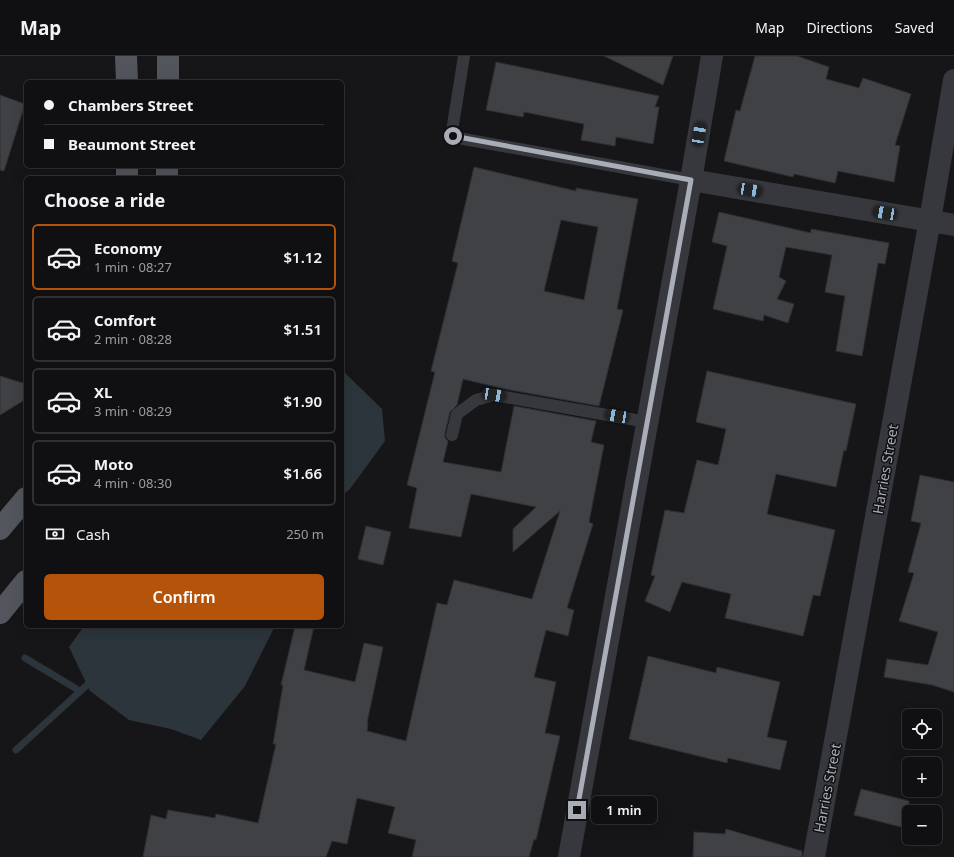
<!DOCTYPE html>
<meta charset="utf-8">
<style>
body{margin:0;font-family:"Noto Sans",sans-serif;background:#1e1e20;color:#f1f3f6;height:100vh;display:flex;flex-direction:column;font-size:15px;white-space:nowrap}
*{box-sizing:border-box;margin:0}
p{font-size:13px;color:#9c9d9f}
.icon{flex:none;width:22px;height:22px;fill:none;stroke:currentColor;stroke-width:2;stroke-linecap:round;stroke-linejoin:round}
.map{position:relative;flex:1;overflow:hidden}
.sheet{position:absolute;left:24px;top:120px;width:320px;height:452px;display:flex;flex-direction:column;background:#101012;border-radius:6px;box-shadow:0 4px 16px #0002,0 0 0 1px #303032}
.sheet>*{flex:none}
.hud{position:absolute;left:24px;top:24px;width:320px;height:88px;border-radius:6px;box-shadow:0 4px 16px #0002,0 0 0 1px #303032;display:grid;align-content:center;height:88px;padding:0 20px;background:#101012}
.controls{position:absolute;left:902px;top:653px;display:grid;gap:8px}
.controls a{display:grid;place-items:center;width:40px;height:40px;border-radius:6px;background:#101012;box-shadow:0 4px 16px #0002,0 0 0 1px #303032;font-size:20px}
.end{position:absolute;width:18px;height:18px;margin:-9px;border:5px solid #a8adb8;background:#111;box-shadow:0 0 0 2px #111}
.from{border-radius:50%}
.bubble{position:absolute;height:28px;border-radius:6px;background:#101012;box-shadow:0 4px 16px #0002,0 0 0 1px #303032;font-size:13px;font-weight:600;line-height:28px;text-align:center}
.car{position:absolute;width:12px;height:24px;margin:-12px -6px;border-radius:5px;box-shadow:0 0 3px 1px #0007;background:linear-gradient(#222 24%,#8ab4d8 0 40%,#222 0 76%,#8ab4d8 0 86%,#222 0)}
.hud b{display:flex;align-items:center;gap:14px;height:38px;font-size:15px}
.hud b+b{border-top:1px solid #303032}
.hud i{width:10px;height:10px;background:#f1f3f6}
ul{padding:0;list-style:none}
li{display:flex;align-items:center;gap:12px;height:66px;margin:0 8px 6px;padding:0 12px;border:2px solid #303032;border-radius:6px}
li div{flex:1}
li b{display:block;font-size:15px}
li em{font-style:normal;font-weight:600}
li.selected{border-color:#b45309}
li>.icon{width:36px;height:36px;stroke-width:1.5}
h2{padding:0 20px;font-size:18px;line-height:48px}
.pay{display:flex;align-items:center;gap:10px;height:44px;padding:0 20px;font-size:15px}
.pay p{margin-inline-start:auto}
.button{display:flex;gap:8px;margin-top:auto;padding:8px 20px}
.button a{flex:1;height:46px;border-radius:6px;background:#b45309;color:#fff;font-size:16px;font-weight:600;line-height:46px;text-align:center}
header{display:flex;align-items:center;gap:24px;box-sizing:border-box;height:56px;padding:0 20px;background:#101012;border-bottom:1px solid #303032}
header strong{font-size:19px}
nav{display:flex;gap:22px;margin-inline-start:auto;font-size:14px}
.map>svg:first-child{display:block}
.water{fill:#2c353c}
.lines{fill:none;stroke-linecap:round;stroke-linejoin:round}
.stream{stroke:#2c353c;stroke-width:7}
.building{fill:#404145;stroke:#303034;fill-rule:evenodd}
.service{stroke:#37383d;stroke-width:12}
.minor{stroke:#37383d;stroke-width:22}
.primary{stroke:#53555c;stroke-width:22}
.route{stroke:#a8adb8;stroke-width:5}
.labels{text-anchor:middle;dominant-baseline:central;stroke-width:3;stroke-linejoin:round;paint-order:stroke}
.street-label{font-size:14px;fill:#a8adb8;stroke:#111113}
</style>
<header>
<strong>Map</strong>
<nav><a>Map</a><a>Directions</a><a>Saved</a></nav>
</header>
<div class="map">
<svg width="954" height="801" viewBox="0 0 954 801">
<rect width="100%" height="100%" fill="#161618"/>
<g class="water">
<path d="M 342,314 L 382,353 L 385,385 L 350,433 L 342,439 Z"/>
<path d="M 84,570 L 275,570 L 245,630 L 201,684 L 171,673 L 129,664 L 90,635 L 69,591 Z"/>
</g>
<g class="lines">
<g class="stream">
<path d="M 25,602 L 80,635"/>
<path d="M 16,694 L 87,629"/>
</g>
</g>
<g class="building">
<path d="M 604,0 L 673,0 L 663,29 Z"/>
<path d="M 755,0 L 797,0 L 829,11 L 826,23 L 859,32 L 863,22 L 911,38 L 895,89 L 900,90 L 894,126 L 838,115 L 835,127 L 794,118 L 793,121 L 724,105 L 736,54 L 740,55 Z"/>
<path d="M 496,6 L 659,40 L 655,51 L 659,51 L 653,88 L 616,81 L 615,90 L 581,84 L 584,68 L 524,56 L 523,61 L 486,54 Z"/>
<path d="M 0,39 L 25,48 L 4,115 L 0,114 Z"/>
<path d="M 474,111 L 576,135 L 576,132 L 638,143 L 617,253 L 623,254 L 599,350 L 505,333 L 463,323 L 457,349 L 450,356 L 445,377 L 445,382 L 448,385 L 443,406 L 501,416 L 514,350 L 596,365 L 591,386 L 604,389 L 589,466 L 593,468 L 567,552 L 574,554 L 568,580 L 546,574 L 534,621 L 556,626 L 545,677 L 560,680 L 536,784 L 534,783 L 529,801 L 412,801 L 416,784 L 388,777 L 395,751 L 357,742 L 347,788 L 332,785 L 326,801 L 143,801 L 151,759 L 166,763 L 168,754 L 215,762 L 216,758 L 258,767 L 276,688 L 273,688 L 283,629 L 281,629 L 295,570 L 314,570 L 304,614 L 355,626 L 364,587 L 383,591 L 367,667 L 368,667 L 367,675 L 406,685 L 437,547 L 447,549 L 454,524 L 532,543 L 560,455 L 513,496 L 513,473 L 536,451 L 471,438 L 461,481 L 409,472 L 417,432 L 407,429 L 435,316 L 431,315 L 458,207 L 452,205 ZM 561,164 L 598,171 L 584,244 L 544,235 Z"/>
<path d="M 719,156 L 811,177 L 811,173 L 889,187 L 885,208 L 878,207 L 862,300 L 836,295 L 845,240 L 825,236 L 832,199 L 786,191 L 779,221 L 786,225 L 777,243 L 794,248 L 788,267 L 764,259 L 763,265 L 713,253 L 727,190 L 712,186 Z"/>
<path d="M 707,315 L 856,348 L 846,395 L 844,394 L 836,431 L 776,418 L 767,458 L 835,474 L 820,540 L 813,539 L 803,580 L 725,562 L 731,538 L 682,526 L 670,556 L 645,545 L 655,520 L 651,519 L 665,454 L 684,457 L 697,404 L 718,409 L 726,373 L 696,366 Z"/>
<path d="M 0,320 L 26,328 L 26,343 L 0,359 Z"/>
<path d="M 920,419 L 954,426 L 954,636 L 932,629 L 884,621 L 887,603 L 928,609 L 938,576 L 899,565 L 914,517 L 908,516 L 921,467 L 911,465 Z"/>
<path d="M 366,470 L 391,476 L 383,509 L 358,503 Z"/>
<path d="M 648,600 L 716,617 L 717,611 L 780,626 L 767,681 L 787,685 L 780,714 L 728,702 L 727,707 L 629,683 Z"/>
<path d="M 861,733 L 909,745 L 909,773 L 854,759 Z"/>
<path d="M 726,773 L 802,795 L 802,801 L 693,801 L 694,776 L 725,778 Z"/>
</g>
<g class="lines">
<g class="service">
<path d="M 464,0 L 452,75 L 453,81 L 691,124"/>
<path d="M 452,379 L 457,358 L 476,344 L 494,339 L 647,366"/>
</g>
<g class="minor">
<path d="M 691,124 L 954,169"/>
<path d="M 569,801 L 691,124 L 712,0"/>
<path d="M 814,801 L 930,164 L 954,24"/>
</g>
<g class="primary">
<path d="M 126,0 L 127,26"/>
<path d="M 168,26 L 168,0"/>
<path d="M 127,122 L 127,110"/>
<path d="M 167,122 L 167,110"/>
<path d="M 0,473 L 26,442"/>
<path d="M 0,557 L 26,525"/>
</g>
</g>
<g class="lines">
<path class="route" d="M 453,80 L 691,124 L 577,754"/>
</g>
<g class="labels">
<g class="street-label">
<text transform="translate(885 413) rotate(-80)">Harries Street</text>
<text transform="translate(827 732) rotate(-79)">Harries Street</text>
</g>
</g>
</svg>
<div class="controls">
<a><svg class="icon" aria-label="locate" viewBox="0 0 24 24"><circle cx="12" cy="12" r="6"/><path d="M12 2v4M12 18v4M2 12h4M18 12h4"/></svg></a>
<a>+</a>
<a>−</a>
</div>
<i class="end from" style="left:453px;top:80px"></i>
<i class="end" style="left:577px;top:754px"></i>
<div class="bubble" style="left:591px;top:740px;width:66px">1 min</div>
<i class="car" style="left:699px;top:78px;rotate:9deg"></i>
<i class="car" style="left:750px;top:134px;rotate:99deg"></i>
<i class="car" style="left:885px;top:157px;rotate:280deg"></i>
<i class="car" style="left:494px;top:339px;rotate:100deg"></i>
<i class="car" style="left:617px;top:360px;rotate:280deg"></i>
<div class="hud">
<b><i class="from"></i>Chambers Street</b>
<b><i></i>Beaumont Street</b>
</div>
<section class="sheet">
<h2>Choose a ride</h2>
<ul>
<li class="selected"><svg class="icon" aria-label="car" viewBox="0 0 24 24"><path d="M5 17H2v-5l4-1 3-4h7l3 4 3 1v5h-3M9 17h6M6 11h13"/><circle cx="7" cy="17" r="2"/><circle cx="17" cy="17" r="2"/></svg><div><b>Economy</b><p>1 min · 08:27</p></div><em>$1.12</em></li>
<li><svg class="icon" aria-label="car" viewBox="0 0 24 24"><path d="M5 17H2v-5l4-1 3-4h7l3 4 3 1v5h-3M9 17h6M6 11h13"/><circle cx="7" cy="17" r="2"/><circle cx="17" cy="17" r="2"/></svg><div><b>Comfort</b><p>2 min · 08:28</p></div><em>$1.51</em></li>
<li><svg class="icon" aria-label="car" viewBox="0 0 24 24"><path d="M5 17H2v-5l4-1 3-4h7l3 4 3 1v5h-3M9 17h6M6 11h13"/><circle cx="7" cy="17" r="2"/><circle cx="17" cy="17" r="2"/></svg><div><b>XL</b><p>3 min · 08:29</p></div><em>$1.90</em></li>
<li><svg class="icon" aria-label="car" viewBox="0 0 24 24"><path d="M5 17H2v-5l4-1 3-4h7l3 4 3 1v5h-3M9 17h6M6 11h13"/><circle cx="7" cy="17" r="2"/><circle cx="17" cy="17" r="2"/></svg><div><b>Moto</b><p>4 min · 08:30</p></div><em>$1.66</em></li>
</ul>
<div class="pay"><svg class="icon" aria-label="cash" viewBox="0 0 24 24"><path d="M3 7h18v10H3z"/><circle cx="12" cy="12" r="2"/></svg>Cash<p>250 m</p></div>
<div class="button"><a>Confirm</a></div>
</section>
</div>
